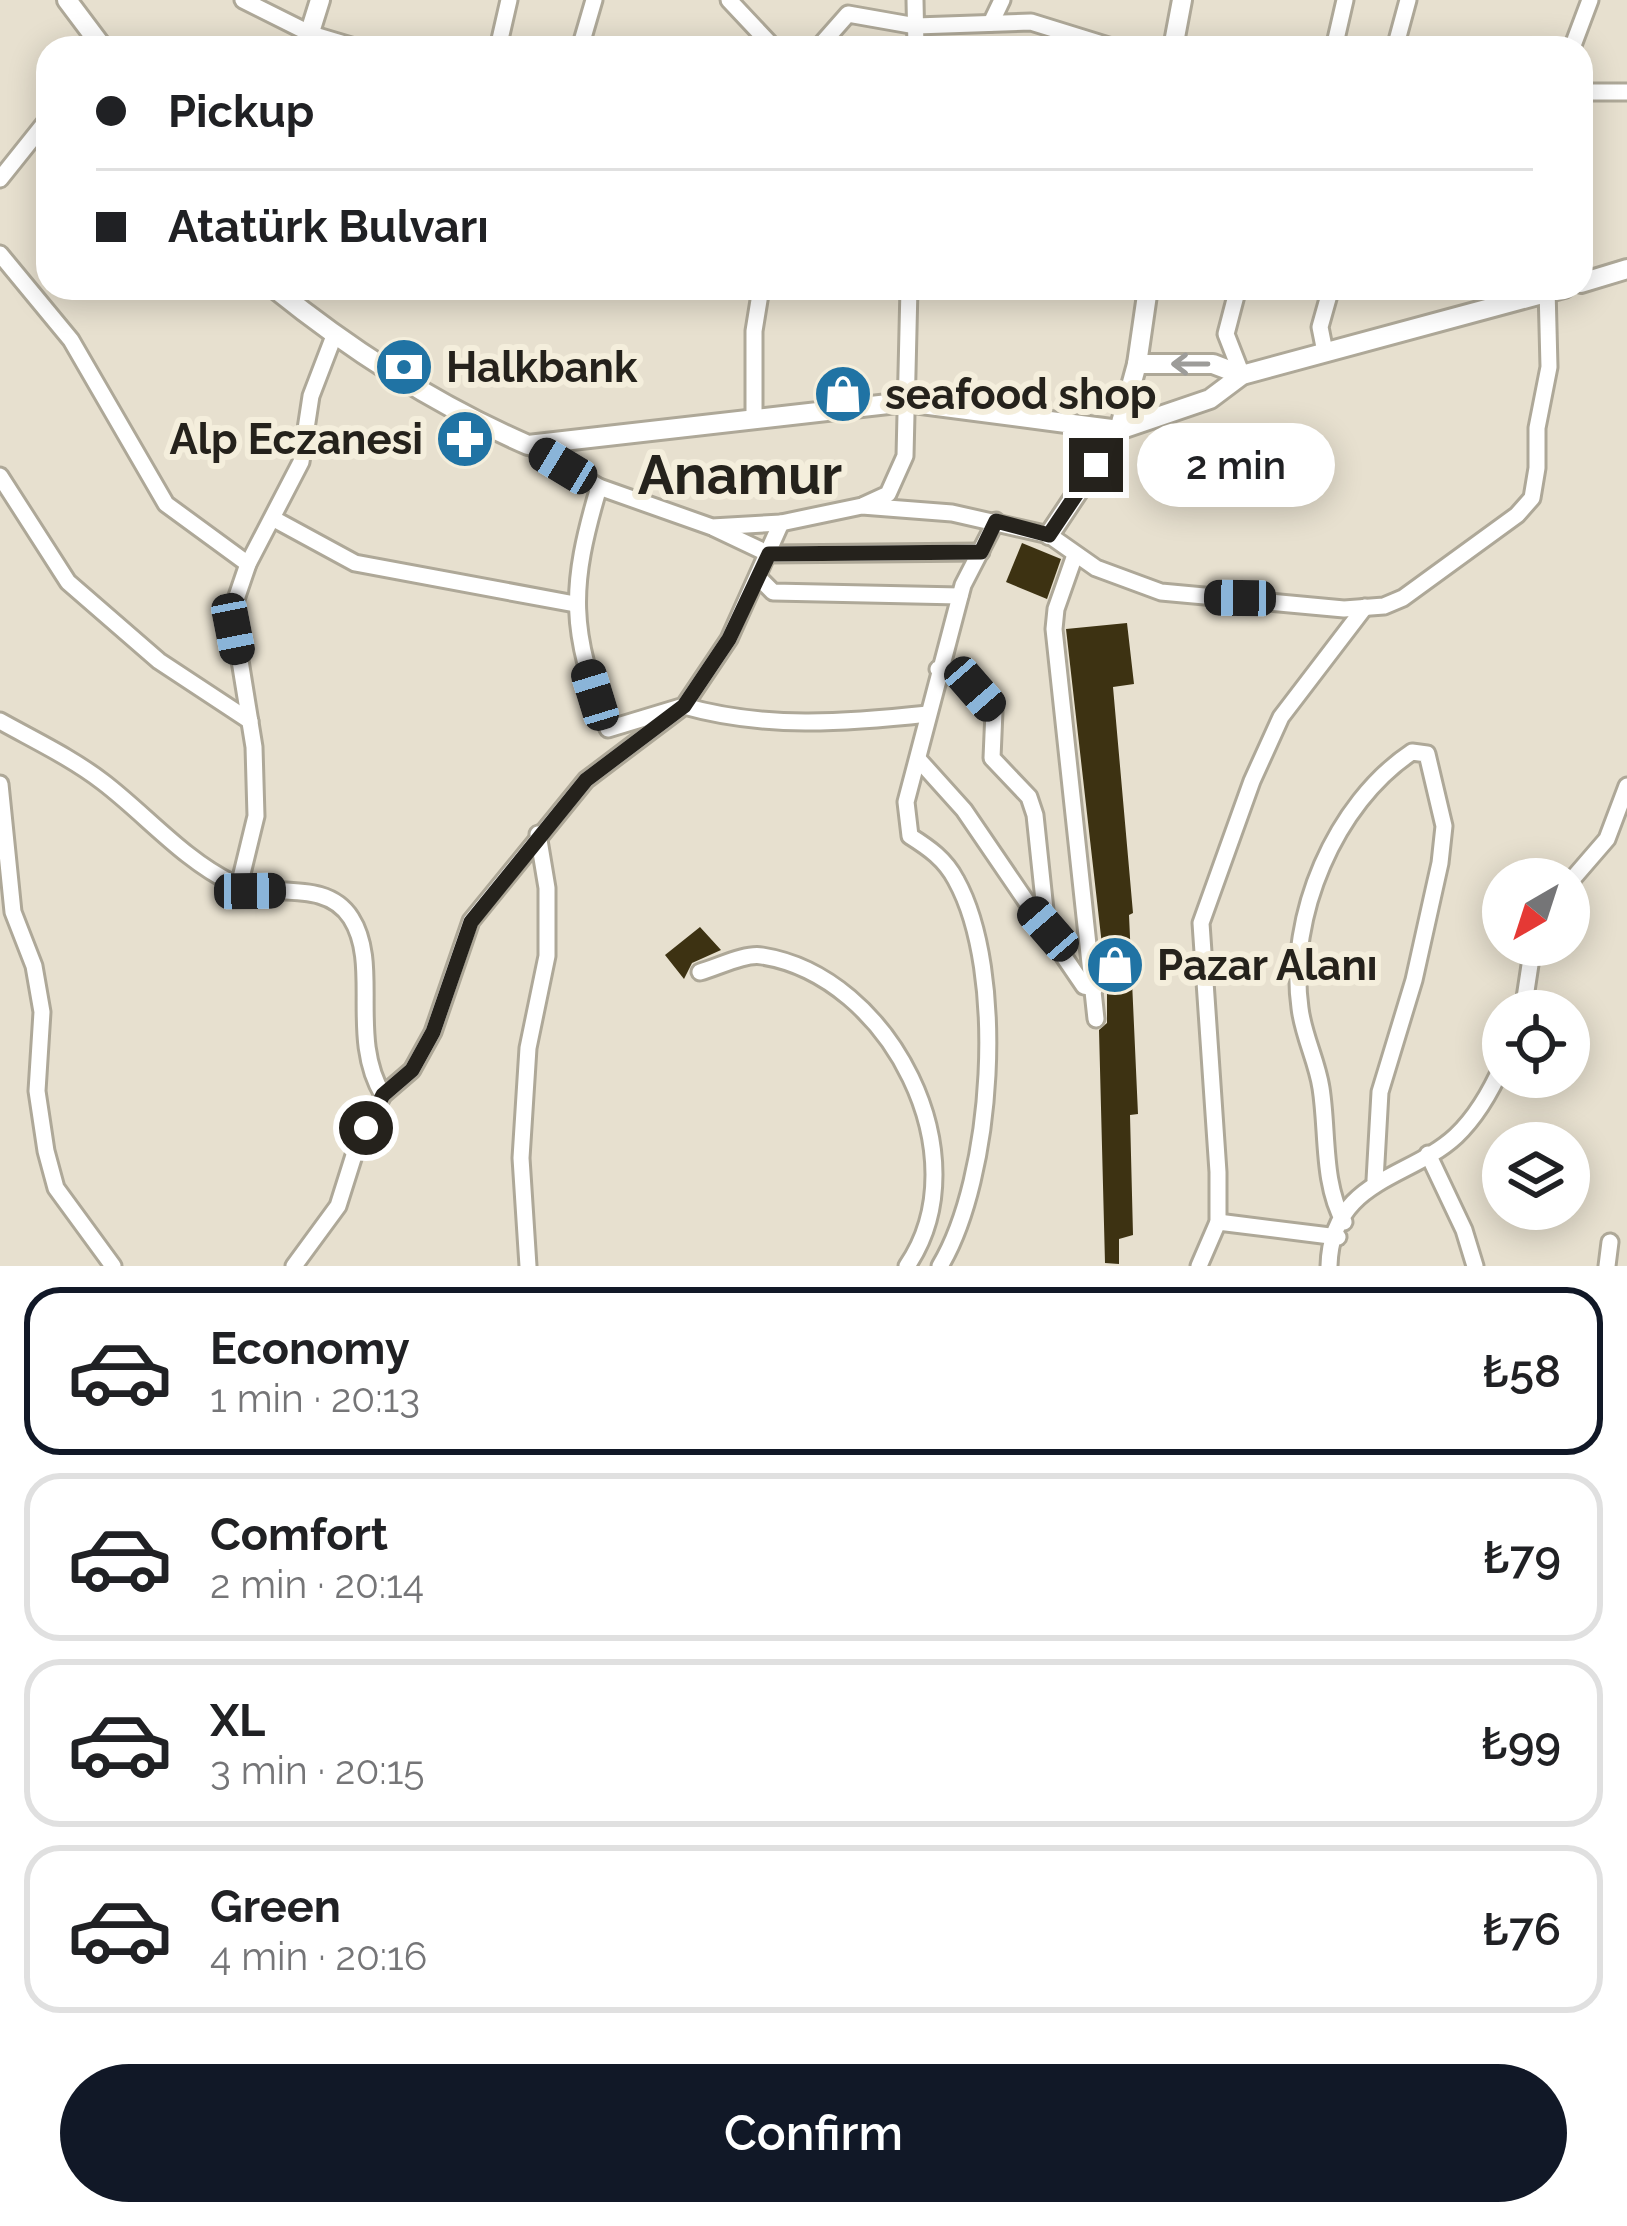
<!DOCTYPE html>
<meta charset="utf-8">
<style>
body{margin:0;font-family:Raleway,sans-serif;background:#f2f2f2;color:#202124;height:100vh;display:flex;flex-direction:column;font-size:45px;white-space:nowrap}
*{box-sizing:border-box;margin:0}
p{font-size:39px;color:#757577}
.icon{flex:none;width:66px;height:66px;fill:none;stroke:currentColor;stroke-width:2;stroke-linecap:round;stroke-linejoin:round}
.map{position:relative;height:1266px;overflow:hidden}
.drawer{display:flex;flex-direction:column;background:#fff;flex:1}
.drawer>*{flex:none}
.banner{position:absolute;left:36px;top:36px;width:1557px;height:264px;border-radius:36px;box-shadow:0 6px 30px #0003;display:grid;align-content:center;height:264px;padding:0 60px;background:#fff}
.needle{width:78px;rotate:219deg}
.buttons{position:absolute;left:1482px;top:858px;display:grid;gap:24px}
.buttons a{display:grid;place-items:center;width:108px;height:108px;border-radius:50%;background:#fff;box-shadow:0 6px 30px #0003;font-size:60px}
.end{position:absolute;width:54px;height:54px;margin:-27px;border:15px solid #25221c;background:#fff;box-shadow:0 0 0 6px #fff}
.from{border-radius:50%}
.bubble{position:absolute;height:84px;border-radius:42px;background:#fff;box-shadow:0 6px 30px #0003;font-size:39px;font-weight:600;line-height:84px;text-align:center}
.car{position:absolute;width:36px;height:72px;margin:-36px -18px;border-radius:15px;box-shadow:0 0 9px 3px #0007;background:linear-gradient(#222 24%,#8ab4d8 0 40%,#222 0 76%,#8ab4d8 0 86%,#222 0)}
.banner b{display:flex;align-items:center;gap:42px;height:114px;font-size:45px}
.banner b+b{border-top:3px solid #e0e0e0}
.banner i{width:30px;height:30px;background:#202124}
ul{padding:21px 0 0;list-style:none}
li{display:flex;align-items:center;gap:36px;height:168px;margin:0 24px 18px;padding:0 36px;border:6px solid #e0e0e0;border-radius:36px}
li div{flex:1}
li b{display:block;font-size:45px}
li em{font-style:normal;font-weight:600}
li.selected{border-color:#111827}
li>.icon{width:108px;height:108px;stroke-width:1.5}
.action{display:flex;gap:24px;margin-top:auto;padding:24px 60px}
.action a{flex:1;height:138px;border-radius:72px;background:#111827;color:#fff;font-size:48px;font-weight:600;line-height:138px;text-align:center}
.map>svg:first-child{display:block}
.building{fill:#3d3212}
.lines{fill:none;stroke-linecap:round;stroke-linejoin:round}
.minor-casing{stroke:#aea898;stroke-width:21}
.tertiary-casing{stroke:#aea898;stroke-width:24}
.minor{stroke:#fff;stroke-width:15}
.tertiary{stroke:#fff;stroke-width:18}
.oneway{stroke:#9d9c99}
.route{stroke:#25221c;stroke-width:15}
.labels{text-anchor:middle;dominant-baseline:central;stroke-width:12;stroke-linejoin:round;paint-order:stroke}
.poi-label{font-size:42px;font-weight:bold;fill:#25221c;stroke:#f4eedc;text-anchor:start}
.district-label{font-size:54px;font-weight:bold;fill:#25221c;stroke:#f4eedc}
</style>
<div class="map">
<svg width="1627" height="1266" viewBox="0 0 1627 1266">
<rect width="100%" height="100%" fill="#e7e0cf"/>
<g class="building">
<path d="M 1022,543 L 1061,559 L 1047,599 L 1006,582 Z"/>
<path d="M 1127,623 L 1134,684 L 1113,687 L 1133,913 L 1129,915 L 1138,1114 L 1130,1115 L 1133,1235 L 1119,1239 L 1119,1264 L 1105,1263 L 1099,1030 L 1107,1023 L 1107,989 L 1066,629 Z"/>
<path d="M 700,927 L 721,950 L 692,963 L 684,979 L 665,955 Z"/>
</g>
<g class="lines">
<g class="minor-casing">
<g id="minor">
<path d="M 243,0 L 311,34 L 358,48"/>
<path d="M 729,0 L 774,48"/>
<path d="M 915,0 L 916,48"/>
<path d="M 991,23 L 1002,0"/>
<path d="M 498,48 L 509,0"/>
<path d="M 580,48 L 594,0"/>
<path d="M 818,48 L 848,14 L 916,26 L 1031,22 L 1115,48"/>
<path d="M 1334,48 L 1345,0"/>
<path d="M 1395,48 L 1408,0"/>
<path d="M 1572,48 L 1590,0"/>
<path d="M 1581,92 L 1627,92"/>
<path d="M 0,179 L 48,119"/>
<path d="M 0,254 L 71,340 L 166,504 L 248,564"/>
<path d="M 1238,288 L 1226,334 L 1242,375"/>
<path d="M 1325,352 L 1320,327 L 1331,288"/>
<path d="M 754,419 L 754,331 L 761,288"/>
<path d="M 528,445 L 599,487 L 712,527 L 781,523 L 862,506 L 952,513 L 1049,535 L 1096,568 L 1161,592 L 1344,609 L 1384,606 L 1403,598 L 1517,515 L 1532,498 L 1537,468 L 1537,428 L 1549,367 L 1547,288"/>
<path d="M 0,476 L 68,582 L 159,661 L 250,721"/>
<path d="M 599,487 C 569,588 569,630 608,729 L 684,706 L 729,639 L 781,523"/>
<path d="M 864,505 L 888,494 L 905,456 L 909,288"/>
<path d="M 274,519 L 355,563 L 575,604"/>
<path d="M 714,528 L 769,554 L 981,552"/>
<path d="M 1075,555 L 1056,609 L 1054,629 L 1096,1019"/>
<path d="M 760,579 L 773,592 L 960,596"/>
<path d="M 938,669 L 975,689 L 994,711 L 992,758 L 1029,797 L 1035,815 L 1047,929"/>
<path d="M 0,721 C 34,740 72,758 103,782 C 145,814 184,860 232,883 C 268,900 325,877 351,918 C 381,965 348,1037 383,1095"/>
<path d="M 919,760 L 964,810 L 1084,986 L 1095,988"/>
<path d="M 0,784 L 13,912 L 34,966 L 42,1012 L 37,1091 L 46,1151 L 56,1188 L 113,1266"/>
<path d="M 1569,883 L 1607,839 L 1627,786"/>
<path d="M 239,886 L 256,816 L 254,747 L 232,611 L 248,564 L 301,462 L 311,396 L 334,336"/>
<path d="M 700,972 C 718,967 745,953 762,956 C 890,976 982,1157 907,1266"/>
<path d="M 1523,1011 L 1533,945"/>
<path d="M 1428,1154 L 1464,1230 L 1475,1266"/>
<path d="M 1218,1222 L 1338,1237"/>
<path d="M 1344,1222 C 1322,1183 1328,1132 1321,1088 C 1317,1061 1303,1035 1300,1008 C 1287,917 1335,803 1412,752 L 1427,754 L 1444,826 L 1440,863 L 1414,980 L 1380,1092 L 1375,1180"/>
<path d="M 294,1266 L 338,1206 L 356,1149 L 383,1095 L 412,1070 L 433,1032 L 471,921 L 586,780 L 684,706 C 765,729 845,723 928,714"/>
<path d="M 528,1266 L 521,1158 L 528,1048 L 547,956 L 547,888 L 538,834"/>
<path d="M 940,1266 C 993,1178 1007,972 956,880 C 945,859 929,848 910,836 L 906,802 L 963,585 L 996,521"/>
<path d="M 1199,1266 L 1218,1222 L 1218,1172 L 1201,923 L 1252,781 L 1281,717 L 1365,607"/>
<path d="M 1329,1266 C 1331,1179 1410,1179 1456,1136 C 1476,1117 1492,1089 1503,1064"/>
<path d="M 1607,1266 L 1610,1242"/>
</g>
</g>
<g class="tertiary-casing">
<g id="tertiary">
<path d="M 67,0 L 103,48"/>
<path d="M 305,48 L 320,0"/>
<path d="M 1173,48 L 1182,0"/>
<path d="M 1581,283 L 1627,269"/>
<path d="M 274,288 C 352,351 436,405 528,445 L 906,402 L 1119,430 L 1210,399 L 1242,375 L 1564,288"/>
<path d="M 1137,364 L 1213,364 L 1242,375"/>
<path d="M 1049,535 L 1119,430 L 1137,364 L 1148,288"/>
</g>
</g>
<use href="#minor" class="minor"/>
<use href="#tertiary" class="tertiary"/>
</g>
<defs><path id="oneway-shaft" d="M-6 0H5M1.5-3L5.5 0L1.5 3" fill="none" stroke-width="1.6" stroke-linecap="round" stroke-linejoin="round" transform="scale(3)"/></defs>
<use class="oneway" href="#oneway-shaft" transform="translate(1190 364) rotate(180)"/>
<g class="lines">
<path class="route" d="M 366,1128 L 383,1095 L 412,1070 L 433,1032 L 471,922 L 586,780 L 684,706 L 729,639 L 769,554 L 981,552 L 996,521 L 1049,535 L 1096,465"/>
</g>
<defs>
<g id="bank-disc" transform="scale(3)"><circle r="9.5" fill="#2073a4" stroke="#f4eedc"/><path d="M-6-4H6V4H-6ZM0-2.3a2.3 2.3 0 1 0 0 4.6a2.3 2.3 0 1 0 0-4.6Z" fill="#fff"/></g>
<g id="shop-disc" transform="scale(3)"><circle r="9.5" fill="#2073a4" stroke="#f4eedc"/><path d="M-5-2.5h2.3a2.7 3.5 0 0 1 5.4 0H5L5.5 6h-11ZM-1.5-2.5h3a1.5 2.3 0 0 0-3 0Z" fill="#fff"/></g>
<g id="pharmacy-disc" transform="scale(3)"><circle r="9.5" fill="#2073a4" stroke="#f4eedc"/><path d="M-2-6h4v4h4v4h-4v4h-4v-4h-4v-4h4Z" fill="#fff"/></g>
</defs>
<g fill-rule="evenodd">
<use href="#bank-disc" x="404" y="367"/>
<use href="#shop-disc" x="843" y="394"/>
<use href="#pharmacy-disc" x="465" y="439"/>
<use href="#shop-disc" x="1115" y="965"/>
</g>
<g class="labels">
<g class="poi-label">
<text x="446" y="367">Halkbank</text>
<text x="885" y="394">seafood shop</text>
<text x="423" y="439" text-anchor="end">Alp Eczanesi</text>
<text x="1157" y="965">Pazar Alanı</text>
</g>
<g class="district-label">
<text x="740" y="475">Anamur</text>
</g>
</g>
</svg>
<div class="buttons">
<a><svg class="needle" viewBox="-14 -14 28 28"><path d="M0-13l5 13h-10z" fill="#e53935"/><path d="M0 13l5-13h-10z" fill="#757577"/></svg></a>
<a><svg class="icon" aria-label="locate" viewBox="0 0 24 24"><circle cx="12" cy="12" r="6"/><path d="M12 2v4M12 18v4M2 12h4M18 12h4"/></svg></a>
<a><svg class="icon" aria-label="layers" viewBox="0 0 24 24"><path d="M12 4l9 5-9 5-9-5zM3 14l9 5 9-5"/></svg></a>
</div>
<i class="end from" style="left:366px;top:1128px"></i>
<i class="end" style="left:1096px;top:465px"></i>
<div class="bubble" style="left:1137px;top:423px;width:198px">2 min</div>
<i class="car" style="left:563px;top:466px;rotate:301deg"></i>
<i class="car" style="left:1240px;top:598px;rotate:271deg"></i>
<i class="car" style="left:233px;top:629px;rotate:169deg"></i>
<i class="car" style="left:975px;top:689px;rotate:139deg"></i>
<i class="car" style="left:595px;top:695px;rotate:343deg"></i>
<i class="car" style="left:250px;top:891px;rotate:89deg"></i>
<i class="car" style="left:1048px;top:929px;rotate:319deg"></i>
<div class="banner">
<b><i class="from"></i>Pickup</b>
<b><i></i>Atatürk Bulvarı</b>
</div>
</div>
<section class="drawer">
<ul>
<li class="selected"><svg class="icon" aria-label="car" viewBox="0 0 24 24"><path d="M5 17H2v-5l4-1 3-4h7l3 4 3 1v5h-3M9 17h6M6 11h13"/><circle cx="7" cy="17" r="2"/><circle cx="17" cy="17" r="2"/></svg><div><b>Economy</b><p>1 min · 20:13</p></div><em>₺58</em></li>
<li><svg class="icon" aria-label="car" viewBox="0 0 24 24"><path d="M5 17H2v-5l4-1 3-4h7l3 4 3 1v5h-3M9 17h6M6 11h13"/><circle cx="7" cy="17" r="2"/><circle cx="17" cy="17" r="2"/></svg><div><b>Comfort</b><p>2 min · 20:14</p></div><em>₺79</em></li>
<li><svg class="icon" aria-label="car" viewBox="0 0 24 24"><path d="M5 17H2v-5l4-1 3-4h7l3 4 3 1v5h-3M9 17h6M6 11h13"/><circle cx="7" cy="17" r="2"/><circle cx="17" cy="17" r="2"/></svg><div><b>XL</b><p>3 min · 20:15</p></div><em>₺99</em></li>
<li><svg class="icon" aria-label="car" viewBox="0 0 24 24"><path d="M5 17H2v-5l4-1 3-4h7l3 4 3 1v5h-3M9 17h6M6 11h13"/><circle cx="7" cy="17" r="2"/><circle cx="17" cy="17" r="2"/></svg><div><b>Green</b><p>4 min · 20:16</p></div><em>₺76</em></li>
</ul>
<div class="action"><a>Confirm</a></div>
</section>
